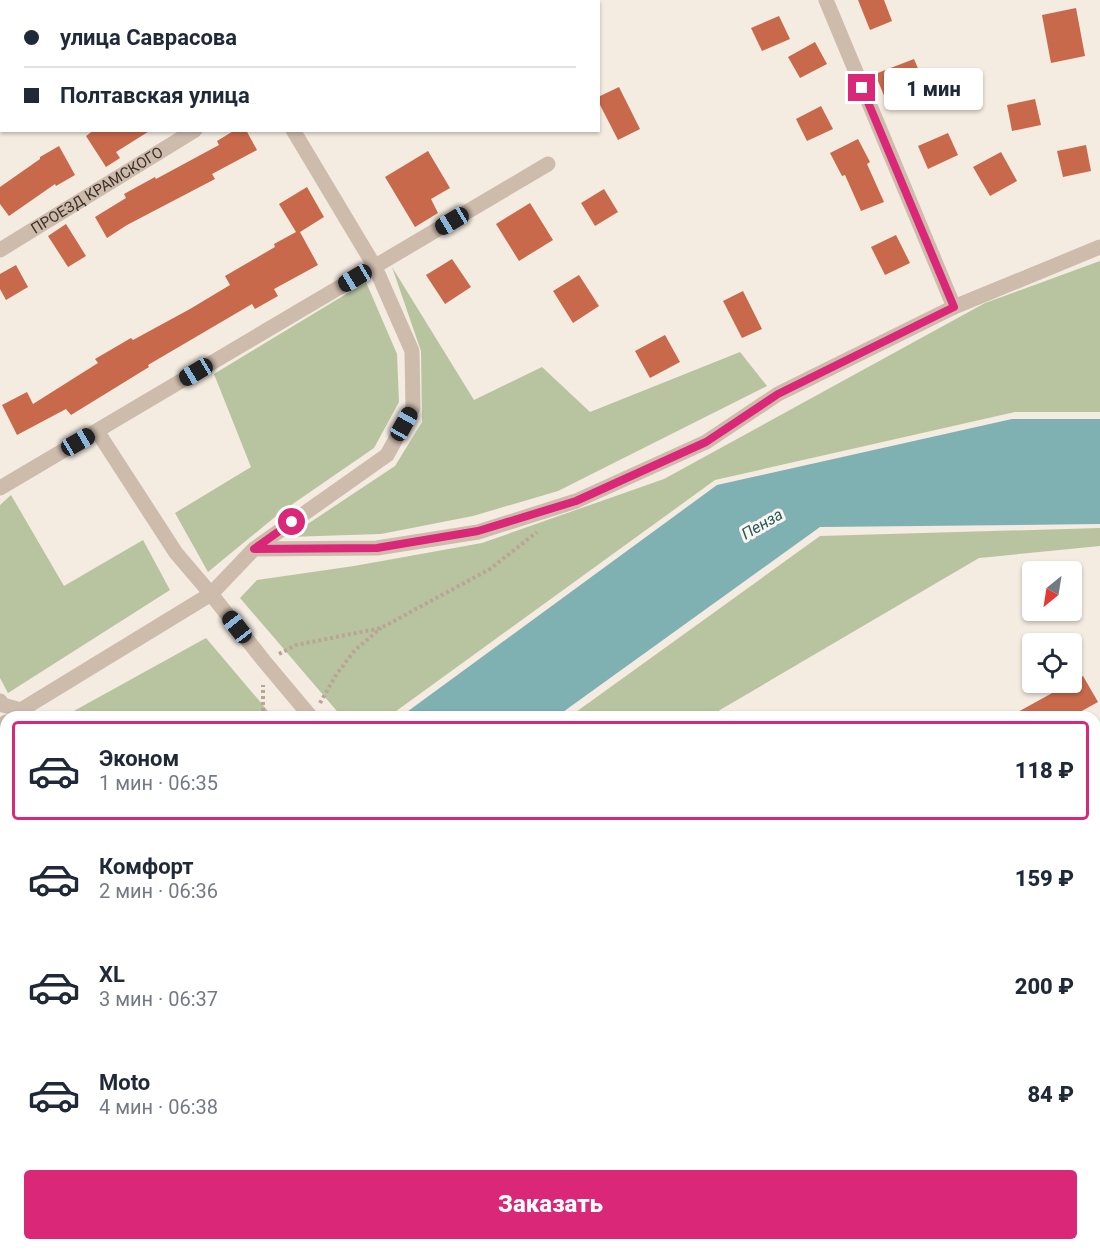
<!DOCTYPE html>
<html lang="ru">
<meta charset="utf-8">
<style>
body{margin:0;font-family:Roboto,sans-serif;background:#f6f6f7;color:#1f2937;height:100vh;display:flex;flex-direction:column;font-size:22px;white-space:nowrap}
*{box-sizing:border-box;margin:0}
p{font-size:20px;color:#747a83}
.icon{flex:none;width:33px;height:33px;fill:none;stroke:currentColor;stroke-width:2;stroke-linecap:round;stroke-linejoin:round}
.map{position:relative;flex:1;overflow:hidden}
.side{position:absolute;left:0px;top:711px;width:1101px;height:540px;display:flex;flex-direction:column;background:#fff;border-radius:18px 18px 0 0;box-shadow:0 2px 4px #0004}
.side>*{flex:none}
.banner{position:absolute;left:0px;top:0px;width:600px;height:132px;box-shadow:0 2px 4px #0004;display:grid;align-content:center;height:132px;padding:0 24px;background:#fff}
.needle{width:39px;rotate:210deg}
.buttons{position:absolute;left:1022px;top:561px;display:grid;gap:12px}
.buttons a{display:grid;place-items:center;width:60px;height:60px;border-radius:6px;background:#fff;box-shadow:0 2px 4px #0004;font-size:30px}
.end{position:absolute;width:27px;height:27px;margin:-14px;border:8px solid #db2777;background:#fff;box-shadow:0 0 0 3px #fff}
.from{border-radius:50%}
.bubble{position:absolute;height:42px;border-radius:6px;background:#fff;box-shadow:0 2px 4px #0004;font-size:20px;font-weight:800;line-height:42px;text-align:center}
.car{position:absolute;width:18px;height:36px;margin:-18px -9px;border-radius:8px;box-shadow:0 0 4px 2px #0007;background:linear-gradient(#222 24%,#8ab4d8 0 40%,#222 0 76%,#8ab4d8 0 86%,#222 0)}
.banner b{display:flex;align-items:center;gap:21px;height:57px;font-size:22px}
.banner b+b{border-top:2px solid #e0e1e3}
.banner i{width:15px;height:15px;background:#1f2937}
ul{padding:10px 0 0;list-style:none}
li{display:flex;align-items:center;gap:18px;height:99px;margin:0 12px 9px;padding:0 12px;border:3px solid transparent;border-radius:6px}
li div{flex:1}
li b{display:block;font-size:22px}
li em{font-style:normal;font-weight:800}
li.active{border-color:#db2777}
li>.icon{width:54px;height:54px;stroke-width:1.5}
.cta{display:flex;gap:12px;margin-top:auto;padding:12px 24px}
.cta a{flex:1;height:69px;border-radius:6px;background:#db2777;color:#fff;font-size:24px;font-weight:800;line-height:69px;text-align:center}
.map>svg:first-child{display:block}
.green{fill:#b8c4a0}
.water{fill:#7fb0b2}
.building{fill:#c8694b}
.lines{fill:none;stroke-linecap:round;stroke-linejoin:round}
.path{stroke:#b9a596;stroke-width:4;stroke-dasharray:3 3;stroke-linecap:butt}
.minor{stroke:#cdbbac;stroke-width:15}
.tertiary{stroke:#cdbbac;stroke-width:15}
.route{stroke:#db2777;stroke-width:8}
.labels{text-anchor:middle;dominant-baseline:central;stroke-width:6;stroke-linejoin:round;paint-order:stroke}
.street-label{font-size:15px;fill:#3b302b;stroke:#fbf5ee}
.water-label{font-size:16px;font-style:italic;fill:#1f5a5e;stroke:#fbf5ee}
</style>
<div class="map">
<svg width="1100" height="1251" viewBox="0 0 1100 1251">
<rect width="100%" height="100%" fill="#f4ebe1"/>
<g class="green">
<path d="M 1100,261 L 1100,412 L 1015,412 L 715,480 L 388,717 L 342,717 L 240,598 L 257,580 L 354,566 L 482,543 L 664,479 L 985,303 Z"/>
<path d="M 392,267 L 474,400 L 542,367 L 590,412 L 740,352 L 767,386 L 558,491 L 473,516 L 381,534 L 288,537 L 395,466 L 422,422 L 421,351 Z"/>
<path d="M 366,282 L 397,354 L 399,402 L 374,448 L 281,512 L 208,572 L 175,513 L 251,467 L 214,374 Z"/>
<path d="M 11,495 L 64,586 L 143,540 L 170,590 L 8,693 L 0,678 L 0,505 Z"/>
<path d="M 1100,528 L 1100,546 L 979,558 L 708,717 L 569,717 L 820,536 Z"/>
<path d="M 206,638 L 273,717 L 63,717 Z"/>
<path d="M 6,750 L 6,1069 L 0,1074 L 0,755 Z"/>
<path d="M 6,1199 L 6,1245 L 129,1245 L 124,1251 L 0,1251 L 0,1204 Z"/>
</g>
<g class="water">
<path d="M 1012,419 L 1100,419 L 1100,524 L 820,527 L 556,717 L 400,717 L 717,485 Z"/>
<path d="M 6,1087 L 6,1199 L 0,1204 L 0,1092 Z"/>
</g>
<g class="building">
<path d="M 858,0 L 884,0 L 892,21 L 870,30 Z"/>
<path d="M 1076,8 L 1085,56 L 1051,63 L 1042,15 Z"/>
<path d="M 779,16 L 790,39 L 762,51 L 751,28 Z"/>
<path d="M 815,42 L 827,64 L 800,78 L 788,57 Z"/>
<path d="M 914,59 L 927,90 L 888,105 L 875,74 Z"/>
<path d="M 619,87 L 640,129 L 618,140 L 598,101 L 598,97 Z"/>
<path d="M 1035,99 L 1041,125 L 1012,131 L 1007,105 Z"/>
<path d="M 821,106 L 833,129 L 807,141 L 796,119 Z"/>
<path d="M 94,130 L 151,130 L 116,152 L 120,158 L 106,167 L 86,136 Z"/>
<path d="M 235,130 L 246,130 L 257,150 L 212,174 L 215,179 L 127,225 L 107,238 L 95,217 L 126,198 L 124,194 L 155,177 L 156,179 L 219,145 L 217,141 Z"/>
<path d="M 948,133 L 958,155 L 928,169 L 918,146 Z"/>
<path d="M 858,139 L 870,162 L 867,164 L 884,202 L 861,211 L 845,175 L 842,176 L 830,153 Z"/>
<path d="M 1086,145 L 1091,171 L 1063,177 L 1057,151 Z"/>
<path d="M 59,146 L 75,175 L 56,186 L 55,184 L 9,216 L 0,204 L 0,187 L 40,159 L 40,157 Z"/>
<path d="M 428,151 L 450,188 L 431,199 L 438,213 L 415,227 L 385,177 Z"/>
<path d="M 1001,152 L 1017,181 L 990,196 L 973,167 Z"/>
<path d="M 307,187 L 324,217 L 300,232 L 318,265 L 274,289 L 278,296 L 255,309 L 252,304 L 148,365 L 149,367 L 71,415 L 66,409 L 17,435 L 2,405 L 27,392 L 33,404 L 98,363 L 95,359 L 131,338 L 133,340 L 190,309 L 230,285 L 225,276 L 275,247 L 274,244 L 296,232 L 279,204 Z"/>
<path d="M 604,189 L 618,212 L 595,226 L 581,203 Z"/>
<path d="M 530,203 L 553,240 L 519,261 L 496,224 Z"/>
<path d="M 66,224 L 86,256 L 68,267 L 48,236 Z"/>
<path d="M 896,235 L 910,263 L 885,275 L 871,247 Z"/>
<path d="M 452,259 L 471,287 L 445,304 L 426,275 Z"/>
<path d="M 16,265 L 28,287 L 6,300 L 0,289 L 0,274 Z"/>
<path d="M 579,275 L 599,306 L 573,323 L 553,291 Z"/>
<path d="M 743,291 L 762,329 L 742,338 L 723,301 Z"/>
<path d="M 665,335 L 680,362 L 650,378 L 635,351 Z"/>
<path d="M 1083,676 L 1098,702 L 1071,717 L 1009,717 Z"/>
</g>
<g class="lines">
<g class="path">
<path d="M 279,654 L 296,645 L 381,628 L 490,569 L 537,532"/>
<path d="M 320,703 L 336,675 L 355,650 L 381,628"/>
<path d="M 263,717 L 263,685"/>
<path d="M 0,1033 L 6,1028"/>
</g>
<g class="minor">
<path d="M 826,0 L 954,307"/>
<path d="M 424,2 L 427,0"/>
<path id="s1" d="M 0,250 L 195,130"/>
<path d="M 97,431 L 176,553 L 211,594"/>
<path d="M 0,488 L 548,164"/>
<path d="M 0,727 L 6,722"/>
<path d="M 1095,739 L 1100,736"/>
<path d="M 1095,991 L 1100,995"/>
<path d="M 1095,1044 L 1100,1037"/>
<path d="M 664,1245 L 672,1251"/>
<path d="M 494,1251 L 498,1245"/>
<path d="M 955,1251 L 959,1245"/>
</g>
<g class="tertiary">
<path d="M 214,0 L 215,2"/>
<path d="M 254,549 L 387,455 L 413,408 L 412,351 L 375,267 L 293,130"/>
<path d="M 211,594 L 264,661 L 311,717"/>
<path d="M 0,701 L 3,705 L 21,710 L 211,594 L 254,549 L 377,548 L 478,532 L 576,501 L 706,442 L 778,394 L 954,307 L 1100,247"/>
<path d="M 873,1245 L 881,1251"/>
</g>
</g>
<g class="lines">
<path class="route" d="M 292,522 L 254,549 L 377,548 L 478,531 L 576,501 L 706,442 L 778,394 L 954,307 L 862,88"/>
</g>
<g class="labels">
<g class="street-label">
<text stroke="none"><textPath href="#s1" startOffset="114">ПРОЕЗД КРАМСКОГО</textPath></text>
</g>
<g class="water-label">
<text transform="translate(762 524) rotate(-30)">Пенза</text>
</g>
</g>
</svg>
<div class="buttons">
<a><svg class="needle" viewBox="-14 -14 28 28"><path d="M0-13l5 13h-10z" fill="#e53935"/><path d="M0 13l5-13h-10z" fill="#747a83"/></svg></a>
<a><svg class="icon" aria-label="locate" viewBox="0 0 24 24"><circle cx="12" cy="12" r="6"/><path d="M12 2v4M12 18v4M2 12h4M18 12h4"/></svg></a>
</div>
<i class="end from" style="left:292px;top:522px"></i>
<i class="end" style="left:862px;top:88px"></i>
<div class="bubble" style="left:884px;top:68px;width:99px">1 мин</div>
<i class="car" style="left:452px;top:221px;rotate:239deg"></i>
<i class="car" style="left:355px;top:278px;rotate:239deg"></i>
<i class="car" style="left:196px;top:372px;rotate:239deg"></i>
<i class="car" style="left:404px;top:424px;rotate:29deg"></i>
<i class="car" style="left:78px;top:442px;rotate:60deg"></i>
<i class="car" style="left:237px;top:627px;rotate:322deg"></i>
<div class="banner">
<b><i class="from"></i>улица Саврасова</b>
<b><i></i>Полтавская улица</b>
</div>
<section class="side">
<ul>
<li class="active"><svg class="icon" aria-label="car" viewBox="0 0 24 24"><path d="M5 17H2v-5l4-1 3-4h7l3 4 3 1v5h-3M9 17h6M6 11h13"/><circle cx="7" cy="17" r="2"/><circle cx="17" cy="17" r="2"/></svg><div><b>Эконом</b><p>1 мин · 06:35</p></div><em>118 ₽</em></li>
<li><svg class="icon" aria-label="car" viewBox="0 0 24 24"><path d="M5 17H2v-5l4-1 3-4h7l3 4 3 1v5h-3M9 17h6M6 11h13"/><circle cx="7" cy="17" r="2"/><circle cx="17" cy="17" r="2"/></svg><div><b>Комфорт</b><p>2 мин · 06:36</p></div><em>159 ₽</em></li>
<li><svg class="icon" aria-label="car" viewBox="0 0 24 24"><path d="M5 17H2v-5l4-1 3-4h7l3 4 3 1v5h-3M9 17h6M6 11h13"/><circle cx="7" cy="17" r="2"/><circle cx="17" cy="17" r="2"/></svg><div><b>XL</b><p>3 мин · 06:37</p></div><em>200 ₽</em></li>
<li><svg class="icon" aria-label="car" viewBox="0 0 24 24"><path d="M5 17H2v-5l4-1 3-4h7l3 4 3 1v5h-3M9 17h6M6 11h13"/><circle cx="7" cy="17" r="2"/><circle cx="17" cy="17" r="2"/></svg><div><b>Moto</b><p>4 мин · 06:38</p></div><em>84 ₽</em></li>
</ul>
<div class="cta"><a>Заказать</a></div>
</section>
</div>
